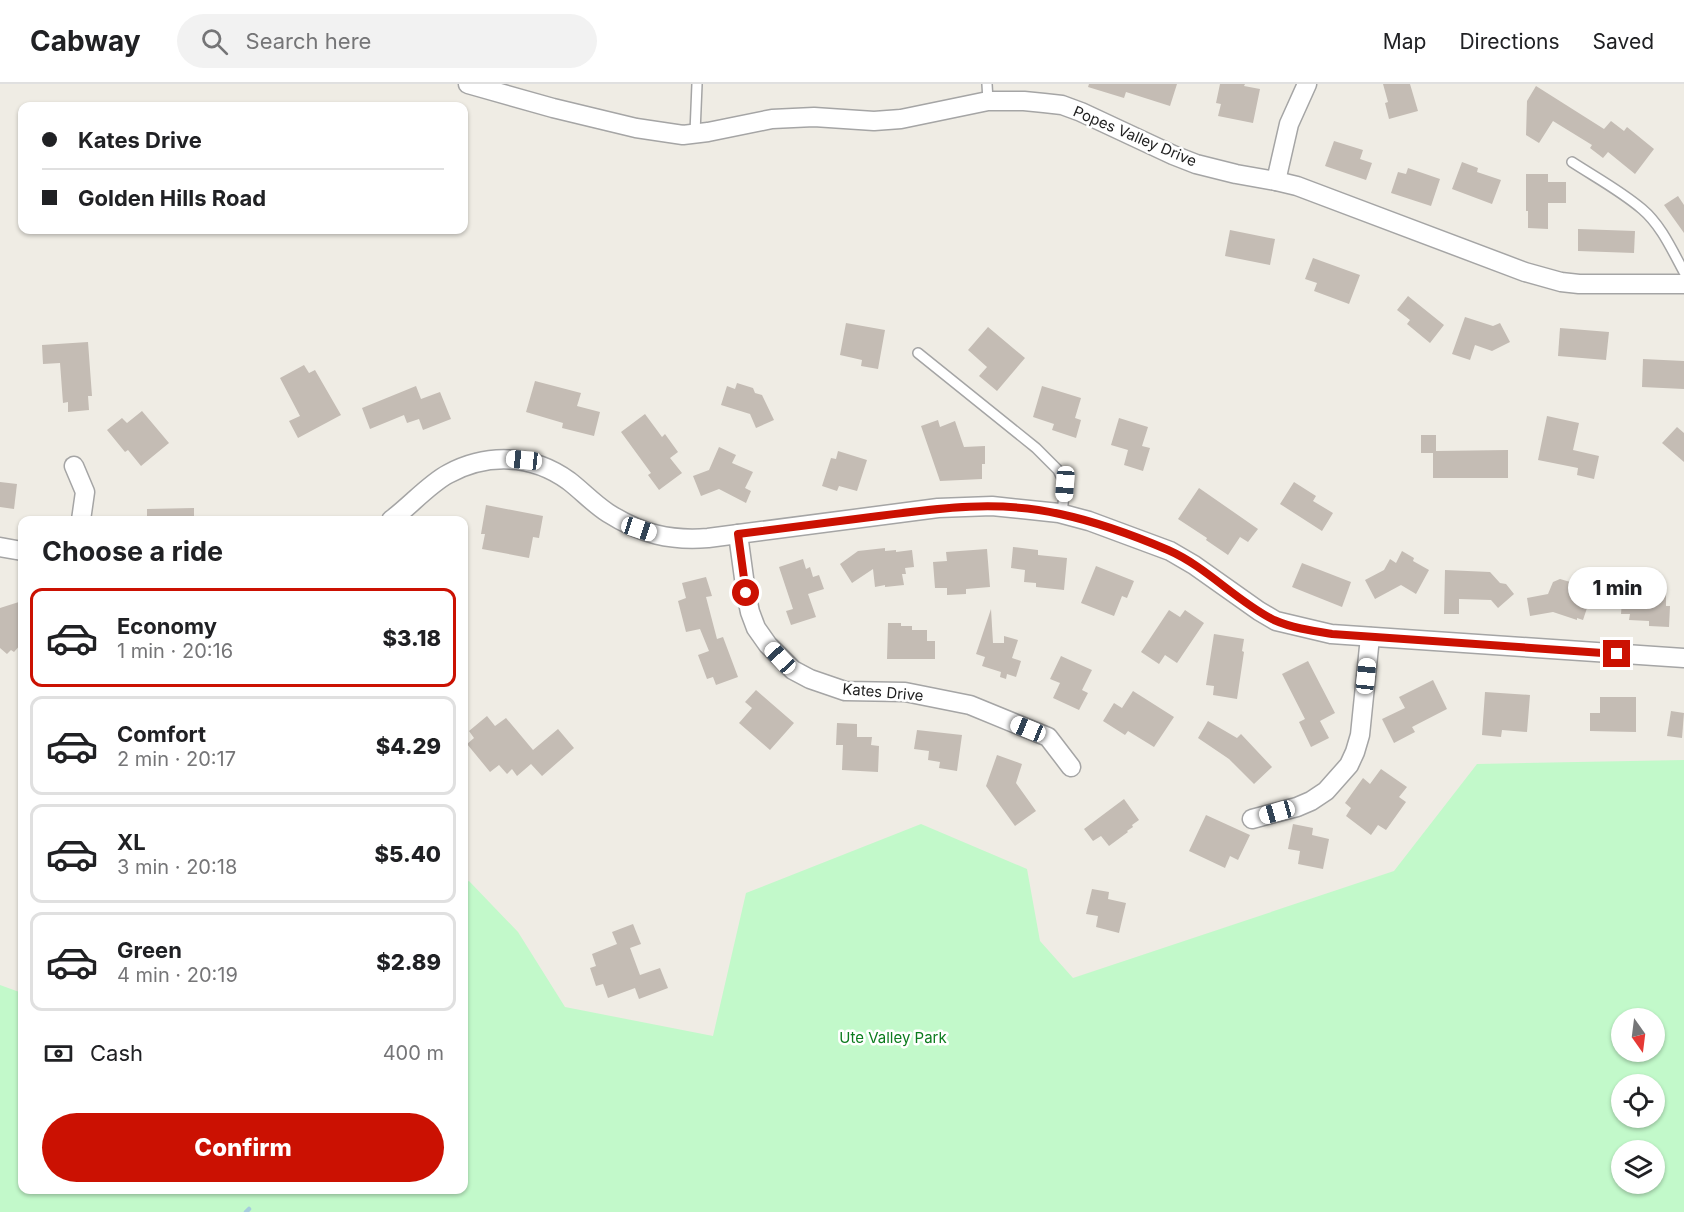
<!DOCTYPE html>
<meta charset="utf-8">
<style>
body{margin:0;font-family:Inter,sans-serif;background:#f2f2f2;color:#202124;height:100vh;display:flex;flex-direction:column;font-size:22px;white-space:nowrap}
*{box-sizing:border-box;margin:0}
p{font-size:20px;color:#757577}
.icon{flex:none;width:33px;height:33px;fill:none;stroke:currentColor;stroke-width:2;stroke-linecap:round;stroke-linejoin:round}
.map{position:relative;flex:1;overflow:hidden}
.panel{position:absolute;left:18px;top:432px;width:450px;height:678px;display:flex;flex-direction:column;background:#fff;border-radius:12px;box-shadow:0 2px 4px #0004}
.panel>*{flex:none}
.banner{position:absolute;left:18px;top:18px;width:450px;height:132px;border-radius:12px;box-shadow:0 2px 4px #0004;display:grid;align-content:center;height:132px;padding:0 24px;background:#fff}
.needle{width:39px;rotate:166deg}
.controls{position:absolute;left:1611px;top:924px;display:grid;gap:12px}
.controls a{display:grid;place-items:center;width:54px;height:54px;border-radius:50%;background:#fff;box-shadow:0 2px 4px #0004;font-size:30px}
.end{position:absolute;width:27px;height:27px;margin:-14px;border:8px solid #cb1102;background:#fff;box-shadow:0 0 0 3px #fff}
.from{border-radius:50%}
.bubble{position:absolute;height:42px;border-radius:21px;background:#fff;box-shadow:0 2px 4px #0004;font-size:20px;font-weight:800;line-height:42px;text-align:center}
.car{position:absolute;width:18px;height:36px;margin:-18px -9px;border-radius:8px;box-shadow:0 0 4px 2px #0007;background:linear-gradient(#fff 24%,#345 0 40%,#fff 0 76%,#345 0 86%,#fff 0)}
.banner b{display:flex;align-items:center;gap:21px;height:57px;font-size:22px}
.banner b+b{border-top:2px solid #e0e0e0}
.banner i{width:15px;height:15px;background:#202124}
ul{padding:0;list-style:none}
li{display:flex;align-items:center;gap:18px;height:99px;margin:0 12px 9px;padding:0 12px;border:3px solid #e0e0e0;border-radius:12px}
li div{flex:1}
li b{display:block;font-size:22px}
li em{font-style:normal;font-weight:800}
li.active{border-color:#cb1102}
li>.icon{width:54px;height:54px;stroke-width:1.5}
h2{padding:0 24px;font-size:27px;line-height:72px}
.pay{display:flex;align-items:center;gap:15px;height:66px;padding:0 24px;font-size:22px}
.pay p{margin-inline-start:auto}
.primary-button{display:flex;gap:12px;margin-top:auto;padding:12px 24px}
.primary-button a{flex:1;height:69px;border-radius:36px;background:#cb1102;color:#fff;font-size:24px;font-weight:800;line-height:69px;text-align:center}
header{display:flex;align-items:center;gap:36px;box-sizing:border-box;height:84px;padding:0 30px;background:#fff;border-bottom:2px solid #e0e0e0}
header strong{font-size:28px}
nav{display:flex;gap:33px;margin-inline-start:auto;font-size:21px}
.search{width:420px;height:54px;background:#f2f2f2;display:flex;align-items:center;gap:15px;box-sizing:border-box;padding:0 21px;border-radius:33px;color:#757577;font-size:22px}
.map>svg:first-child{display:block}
.park{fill:#c2f9ca;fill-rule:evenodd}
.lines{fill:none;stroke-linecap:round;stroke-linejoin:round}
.stream{stroke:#a5ccdd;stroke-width:4.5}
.building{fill:#c4bcb4}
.service-casing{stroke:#a5a5a5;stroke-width:12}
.minor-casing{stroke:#a5a5a5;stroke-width:21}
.service{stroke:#fff;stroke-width:9}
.minor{stroke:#fff;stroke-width:18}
.route{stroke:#cb1102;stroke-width:8}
.labels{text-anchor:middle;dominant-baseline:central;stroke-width:5;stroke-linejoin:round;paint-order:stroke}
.street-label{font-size:15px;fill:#1e1e1e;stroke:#fff}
.park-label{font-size:15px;fill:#0c7c1e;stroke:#fff}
</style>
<header>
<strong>Cabway</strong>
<div class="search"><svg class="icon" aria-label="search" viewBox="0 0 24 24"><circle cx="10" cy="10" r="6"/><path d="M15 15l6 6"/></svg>Search here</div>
<nav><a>Map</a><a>Directions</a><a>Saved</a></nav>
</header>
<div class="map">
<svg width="1684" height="1128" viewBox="0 0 1684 1128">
<rect width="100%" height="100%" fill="#efece4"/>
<path class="park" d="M 1684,676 L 1684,1128 L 0,1128 L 0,901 L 22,909 L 22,1106 L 464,1106 L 464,799 L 469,797 L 518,848 L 565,923 L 713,952 L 746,809 L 921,740 L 1027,785 L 1040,857 L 1073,894 L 1394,787 L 1477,680 ZM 1622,934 L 1654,934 L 1654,968 L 1622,968 ZM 1622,1000 L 1654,1000 L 1654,1034 L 1622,1034 ZM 1622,1066 L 1654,1066 L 1654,1100 L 1622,1100 Z"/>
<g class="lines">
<path class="stream" d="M 246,1128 L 249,1125"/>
</g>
<g class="building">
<path d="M 1089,0 L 1177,0 L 1170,22 L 1126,8 L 1124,14 L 1088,3 Z"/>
<path d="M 1220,0 L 1245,0 L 1244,2 L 1260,5 L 1253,39 L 1218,32 L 1221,20 L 1216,19 Z"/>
<path d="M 1383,0 L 1410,0 L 1418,27 L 1389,35 L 1385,19 L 1388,18 Z"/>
<path d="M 1536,2 L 1604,45 L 1611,37 L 1624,47 L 1627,43 L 1654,65 L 1635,90 L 1608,68 L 1603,74 L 1590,64 L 1592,61 L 1553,37 L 1539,59 L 1526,51 L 1527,17 Z"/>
<path d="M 1334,57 L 1363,66 L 1360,75 L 1372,79 L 1366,96 L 1325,82 Z"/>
<path d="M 1462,78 L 1478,84 L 1477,88 L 1501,96 L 1492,120 L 1452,105 Z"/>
<path d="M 1408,84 L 1440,95 L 1431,122 L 1391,109 L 1398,88 L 1406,90 Z"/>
<path d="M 1526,90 L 1548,90 L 1548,98 L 1566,98 L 1566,119 L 1548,119 L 1548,145 L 1528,144 L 1528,127 L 1526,127 Z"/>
<path d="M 1678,112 L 1684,121 L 1684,149 L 1664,121 Z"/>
<path d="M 1578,145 L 1635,147 L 1634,169 L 1578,167 Z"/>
<path d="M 1230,146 L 1275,155 L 1270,181 L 1225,172 Z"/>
<path d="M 1313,174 L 1360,191 L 1349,220 L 1314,207 L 1317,199 L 1305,195 Z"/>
<path d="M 1408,212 L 1444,241 L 1430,259 L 1407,240 L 1410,236 L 1397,226 Z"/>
<path d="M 1465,233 L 1493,242 L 1500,239 L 1510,258 L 1492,267 L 1475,261 L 1470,276 L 1452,270 Z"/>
<path d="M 846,239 L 885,246 L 878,285 L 861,282 L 862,276 L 840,271 Z"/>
<path d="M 988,243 L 1025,274 L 997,307 L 979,292 L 987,283 L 968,266 Z"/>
<path d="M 1560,244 L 1609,248 L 1606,276 L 1558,272 Z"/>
<path d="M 88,258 L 92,312 L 88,312 L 89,326 L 68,328 L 68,318 L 63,319 L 60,279 L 43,280 L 42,261 Z"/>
<path d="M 1643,275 L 1684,277 L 1684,305 L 1642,303 Z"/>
<path d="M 304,281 L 309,289 L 315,286 L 341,331 L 298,354 L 289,337 L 300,332 L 280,294 Z"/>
<path d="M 535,297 L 581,309 L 577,322 L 600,328 L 594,352 L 562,344 L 563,339 L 526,328 Z"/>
<path d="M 737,299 L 753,304 L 755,309 L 762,311 L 774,336 L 756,344 L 750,330 L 721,321 L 727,302 L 735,305 Z"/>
<path d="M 416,302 L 421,315 L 440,308 L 451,335 L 423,346 L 419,335 L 407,339 L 404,331 L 370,345 L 362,324 Z"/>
<path d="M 1042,302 L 1081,314 L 1075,334 L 1081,336 L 1076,354 L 1052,346 L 1054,340 L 1033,333 Z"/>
<path d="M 142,327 L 169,359 L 141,382 L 128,366 L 125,368 L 107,346 L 122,334 L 127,339 Z"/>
<path d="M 645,330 L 662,353 L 665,350 L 678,368 L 670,374 L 682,389 L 659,406 L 648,391 L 651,389 L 621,348 Z"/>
<path d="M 1547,332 L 1579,339 L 1573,366 L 1599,372 L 1594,395 L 1577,391 L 1578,384 L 1538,376 Z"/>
<path d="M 1119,334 L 1148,343 L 1142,362 L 1150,364 L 1143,387 L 1124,381 L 1128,366 L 1111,361 Z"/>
<path d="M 938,336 L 940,343 L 955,337 L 964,363 L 985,362 L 985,380 L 982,380 L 982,395 L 940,397 L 921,342 Z"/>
<path d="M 1677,343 L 1684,349 L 1684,378 L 1662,359 Z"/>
<path d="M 1421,351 L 1436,351 L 1436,367 L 1508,366 L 1508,394 L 1433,394 L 1433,369 L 1421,369 Z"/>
<path d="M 719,363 L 736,371 L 732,379 L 753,388 L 745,404 L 751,407 L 746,419 L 719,405 L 701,412 L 693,392 L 709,386 Z"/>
<path d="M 838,367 L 867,376 L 857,407 L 839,402 L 837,407 L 822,402 L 831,374 L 836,375 Z"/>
<path d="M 0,398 L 17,400 L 14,425 L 0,423 Z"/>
<path d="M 1294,398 L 1316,412 L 1313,417 L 1333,429 L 1322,447 L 1280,420 Z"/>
<path d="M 1199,404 L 1258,445 L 1248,458 L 1240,453 L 1228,471 L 1206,456 L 1207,454 L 1178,435 Z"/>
<path d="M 486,421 L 543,432 L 539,454 L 533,453 L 529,474 L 482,465 L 485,450 L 481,450 Z"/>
<path d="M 194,424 L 194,436 L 147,436 L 147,425 Z"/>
<path d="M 1013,463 L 1038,466 L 1038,471 L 1067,474 L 1064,506 L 1036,503 L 1036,499 L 1024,498 L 1025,486 L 1011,484 Z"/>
<path d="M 885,464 L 885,467 L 896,466 L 896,468 L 912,466 L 914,483 L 905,484 L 906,490 L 902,490 L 904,501 L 885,503 L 885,501 L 875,503 L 873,485 L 852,499 L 840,480 L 858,467 Z"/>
<path d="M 987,465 L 990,503 L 966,505 L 966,510 L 947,511 L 947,504 L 935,504 L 933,478 L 947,477 L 946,468 Z"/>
<path d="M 1402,467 L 1414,474 L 1413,477 L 1429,486 L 1416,510 L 1401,501 L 1375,515 L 1365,496 L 1384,486 L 1390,475 L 1396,479 Z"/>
<path d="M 803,475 L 806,485 L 810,483 L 813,493 L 819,491 L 824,505 L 808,510 L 816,533 L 791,541 L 786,527 L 793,525 L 779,483 Z"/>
<path d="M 1302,479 L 1351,498 L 1342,523 L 1292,503 Z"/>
<path d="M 1096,482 L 1134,497 L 1127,514 L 1122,512 L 1114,532 L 1081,519 Z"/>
<path d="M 1445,486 L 1490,488 L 1500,499 L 1506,500 L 1514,510 L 1498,524 L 1491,516 L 1459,515 L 1459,530 L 1444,530 Z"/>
<path d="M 706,493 L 712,512 L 706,513 L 717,555 L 723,553 L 738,593 L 716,601 L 713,593 L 707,595 L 698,571 L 709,567 L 700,545 L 686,548 L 678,517 L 686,514 L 682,499 Z"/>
<path d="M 1560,495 L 1584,502 L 1579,514 L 1589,518 L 1583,536 L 1577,534 L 1577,536 L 1553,528 L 1530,532 L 1527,514 L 1548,510 L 1553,498 Z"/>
<path d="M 1623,503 L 1666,505 L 1666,522 L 1670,522 L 1669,543 L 1649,542 L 1649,537 L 1629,536 L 1630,530 L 1621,530 Z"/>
<path d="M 22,517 L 22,559 L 14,568 L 11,566 L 7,570 L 0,564 L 0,524 Z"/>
<path d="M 991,525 L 993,559 L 1004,559 L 1004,552 L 1018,556 L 1012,574 L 1021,577 L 1016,593 L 1007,590 L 1006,595 L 1000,593 L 1001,588 L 982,582 L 985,573 L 976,570 Z"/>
<path d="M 1169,526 L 1180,533 L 1185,526 L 1204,539 L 1177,579 L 1165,571 L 1159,580 L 1141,568 Z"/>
<path d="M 888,539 L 901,539 L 901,542 L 912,542 L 912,546 L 927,546 L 927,557 L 935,557 L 935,575 L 887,575 Z"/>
<path d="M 1214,550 L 1244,555 L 1242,567 L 1244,568 L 1237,615 L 1213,611 L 1214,602 L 1206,601 Z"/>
<path d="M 1061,572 L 1092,586 L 1082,606 L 1088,609 L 1079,626 L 1053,614 L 1060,599 L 1050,595 Z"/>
<path d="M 1308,577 L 1335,629 L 1320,637 L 1329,654 L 1311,663 L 1299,638 L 1305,635 L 1282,590 Z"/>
<path d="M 1433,596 L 1447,625 L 1412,643 L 1415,648 L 1394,659 L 1382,635 L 1405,624 L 1399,613 Z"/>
<path d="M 756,606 L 794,639 L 770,666 L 739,639 L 752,624 L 745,618 Z"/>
<path d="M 1133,607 L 1174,633 L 1154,663 L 1128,647 L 1125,651 L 1103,637 L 1114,619 L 1122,624 Z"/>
<path d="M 1485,608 L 1530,611 L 1527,648 L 1502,646 L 1501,653 L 1482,651 Z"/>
<path d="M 1600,613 L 1636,613 L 1636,648 L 1590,647 L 1590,629 L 1600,629 Z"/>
<path d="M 1671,627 L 1684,629 L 1682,654 L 1667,652 Z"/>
<path d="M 487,632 L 495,642 L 506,634 L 533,666 L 558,645 L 574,664 L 542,692 L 531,680 L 517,692 L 512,685 L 507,690 L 499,681 L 490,688 L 467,660 L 474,654 L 469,647 Z"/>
<path d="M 1208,637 L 1237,654 L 1241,650 L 1272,683 L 1254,700 L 1229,675 L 1198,654 Z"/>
<path d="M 837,639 L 857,640 L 857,653 L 872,653 L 871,661 L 879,662 L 878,688 L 842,686 L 843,661 L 836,661 Z"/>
<path d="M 917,646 L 962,651 L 957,687 L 939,684 L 940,678 L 928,676 L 929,667 L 914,665 Z"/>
<path d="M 997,671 L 1022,680 L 1016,699 L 1036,727 L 1015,742 L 986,702 Z"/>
<path d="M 1381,685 L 1407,703 L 1399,713 L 1406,718 L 1386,746 L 1378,741 L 1371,751 L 1346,732 L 1351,724 L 1345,719 L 1363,694 L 1370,700 Z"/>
<path d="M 1124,715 L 1139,736 L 1132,741 L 1133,743 L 1127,747 L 1128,748 L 1109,762 L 1101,752 L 1093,757 L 1084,745 Z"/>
<path d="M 1206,731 L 1250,751 L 1238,776 L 1230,772 L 1225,784 L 1189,767 Z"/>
<path d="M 1293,740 L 1313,744 L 1312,751 L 1329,755 L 1323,785 L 1298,780 L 1300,767 L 1288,765 Z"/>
<path d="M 1092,805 L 1109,808 L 1108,815 L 1126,819 L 1119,849 L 1096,843 L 1098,832 L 1086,830 Z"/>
<path d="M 633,840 L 641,860 L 630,864 L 640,891 L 660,884 L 668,904 L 639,915 L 635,904 L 608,914 L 603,900 L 596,902 L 590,884 L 596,882 L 592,870 L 617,860 L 612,848 Z"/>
</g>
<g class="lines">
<g class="service-casing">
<g id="service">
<path d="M 987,0 L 988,17"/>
<path d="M 695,49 L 697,0"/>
<path d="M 1572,78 C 1595,93 1621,107 1642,125 C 1661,141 1672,166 1684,188"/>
<path d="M 918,269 L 1036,364 L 1058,386 L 1065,400 L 1062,430"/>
</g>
</g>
<g class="minor-casing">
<g id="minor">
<path d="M 468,0 L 553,24 L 636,44 L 683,51 L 708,48 L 772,35 L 814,33 L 874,37 L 901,35 L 988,17 L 1024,17 L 1044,19 L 1062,21 L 1081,28 L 1173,71 L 1196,80 L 1236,90 L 1276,97 L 1297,102 L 1525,188 L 1561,198 L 1579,200 L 1684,200"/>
<path d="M 1276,97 L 1289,40 L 1307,0"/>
<path d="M 74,382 L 85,408 L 81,436"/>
<path d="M 391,436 C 409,423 429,400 448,390 C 487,369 532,370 569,397 C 582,407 594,420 608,429 C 641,450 670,457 708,454 L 938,424 L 992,422 L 1059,429 L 1089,437 L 1170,467 L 1194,481 L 1259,527 L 1276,537 L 1331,550 L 1684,574"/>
<path d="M 738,450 L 746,509 L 750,528 L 756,544 L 768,561 L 793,586 L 810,595 L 845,607 L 905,608 L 970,621 L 1048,653 L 1071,683"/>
<path d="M 0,463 L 22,467"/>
<path d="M 1252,735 L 1297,723 L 1311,717 L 1326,707 L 1349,681 L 1355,668 L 1360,651 L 1370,553"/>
</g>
</g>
<use href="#service" class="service"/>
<use href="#minor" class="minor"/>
</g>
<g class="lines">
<path class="route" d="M 746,509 L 738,450 C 785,444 832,438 879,432 C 939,424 1000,416 1060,430 C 1097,438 1133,451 1168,466 C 1207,483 1236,517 1274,536 C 1292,544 1313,547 1332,550 L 1617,570"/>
</g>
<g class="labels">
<g class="street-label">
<text transform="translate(1135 52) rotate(23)">Popes Valley Drive</text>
<text transform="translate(883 608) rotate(5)">Kates Drive</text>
</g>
<g class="park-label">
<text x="893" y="953">Ute Valley Park</text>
</g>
</g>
</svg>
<div class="controls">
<a><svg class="needle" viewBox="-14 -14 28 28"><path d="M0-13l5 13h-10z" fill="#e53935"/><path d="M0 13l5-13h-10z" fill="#757577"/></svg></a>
<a><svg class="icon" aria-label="locate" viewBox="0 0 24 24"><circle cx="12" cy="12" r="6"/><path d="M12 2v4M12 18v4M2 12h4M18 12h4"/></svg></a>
<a><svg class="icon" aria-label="layers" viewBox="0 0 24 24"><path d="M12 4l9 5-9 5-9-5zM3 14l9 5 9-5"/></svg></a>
</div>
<i class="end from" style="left:746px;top:509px"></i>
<i class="end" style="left:1617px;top:570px"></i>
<div class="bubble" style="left:1568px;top:483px;width:99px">1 min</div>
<i class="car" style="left:524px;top:376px;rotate:276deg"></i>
<i class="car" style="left:1065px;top:400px;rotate:184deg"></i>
<i class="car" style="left:639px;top:445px;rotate:108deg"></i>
<i class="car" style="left:780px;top:574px;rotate:317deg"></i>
<i class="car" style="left:1366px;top:592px;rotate:6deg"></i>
<i class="car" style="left:1028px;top:645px;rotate:292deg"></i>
<i class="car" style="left:1277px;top:728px;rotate:254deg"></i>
<div class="banner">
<b><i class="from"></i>Kates Drive</b>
<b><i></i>Golden Hills Road</b>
</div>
<section class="panel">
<h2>Choose a ride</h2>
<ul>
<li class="active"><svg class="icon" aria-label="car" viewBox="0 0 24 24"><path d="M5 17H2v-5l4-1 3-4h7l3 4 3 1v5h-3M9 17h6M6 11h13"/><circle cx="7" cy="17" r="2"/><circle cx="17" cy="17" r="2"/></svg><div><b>Economy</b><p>1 min · 20:16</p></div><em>$3.18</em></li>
<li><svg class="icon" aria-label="car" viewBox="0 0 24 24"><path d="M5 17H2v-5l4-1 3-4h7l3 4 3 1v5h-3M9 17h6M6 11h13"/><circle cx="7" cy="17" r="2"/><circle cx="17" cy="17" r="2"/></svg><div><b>Comfort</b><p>2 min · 20:17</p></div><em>$4.29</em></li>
<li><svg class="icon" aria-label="car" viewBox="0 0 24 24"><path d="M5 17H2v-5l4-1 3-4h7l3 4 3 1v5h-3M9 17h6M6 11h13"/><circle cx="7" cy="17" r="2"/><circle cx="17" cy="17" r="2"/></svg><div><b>XL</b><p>3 min · 20:18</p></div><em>$5.40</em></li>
<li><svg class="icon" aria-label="car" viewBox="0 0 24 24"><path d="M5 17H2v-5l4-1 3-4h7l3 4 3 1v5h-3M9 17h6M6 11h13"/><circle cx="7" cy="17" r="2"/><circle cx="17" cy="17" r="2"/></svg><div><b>Green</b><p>4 min · 20:19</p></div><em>$2.89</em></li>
</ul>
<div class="pay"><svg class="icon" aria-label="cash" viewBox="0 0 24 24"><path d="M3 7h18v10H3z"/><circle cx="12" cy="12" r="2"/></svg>Cash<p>400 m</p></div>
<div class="primary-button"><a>Confirm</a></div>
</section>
</div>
